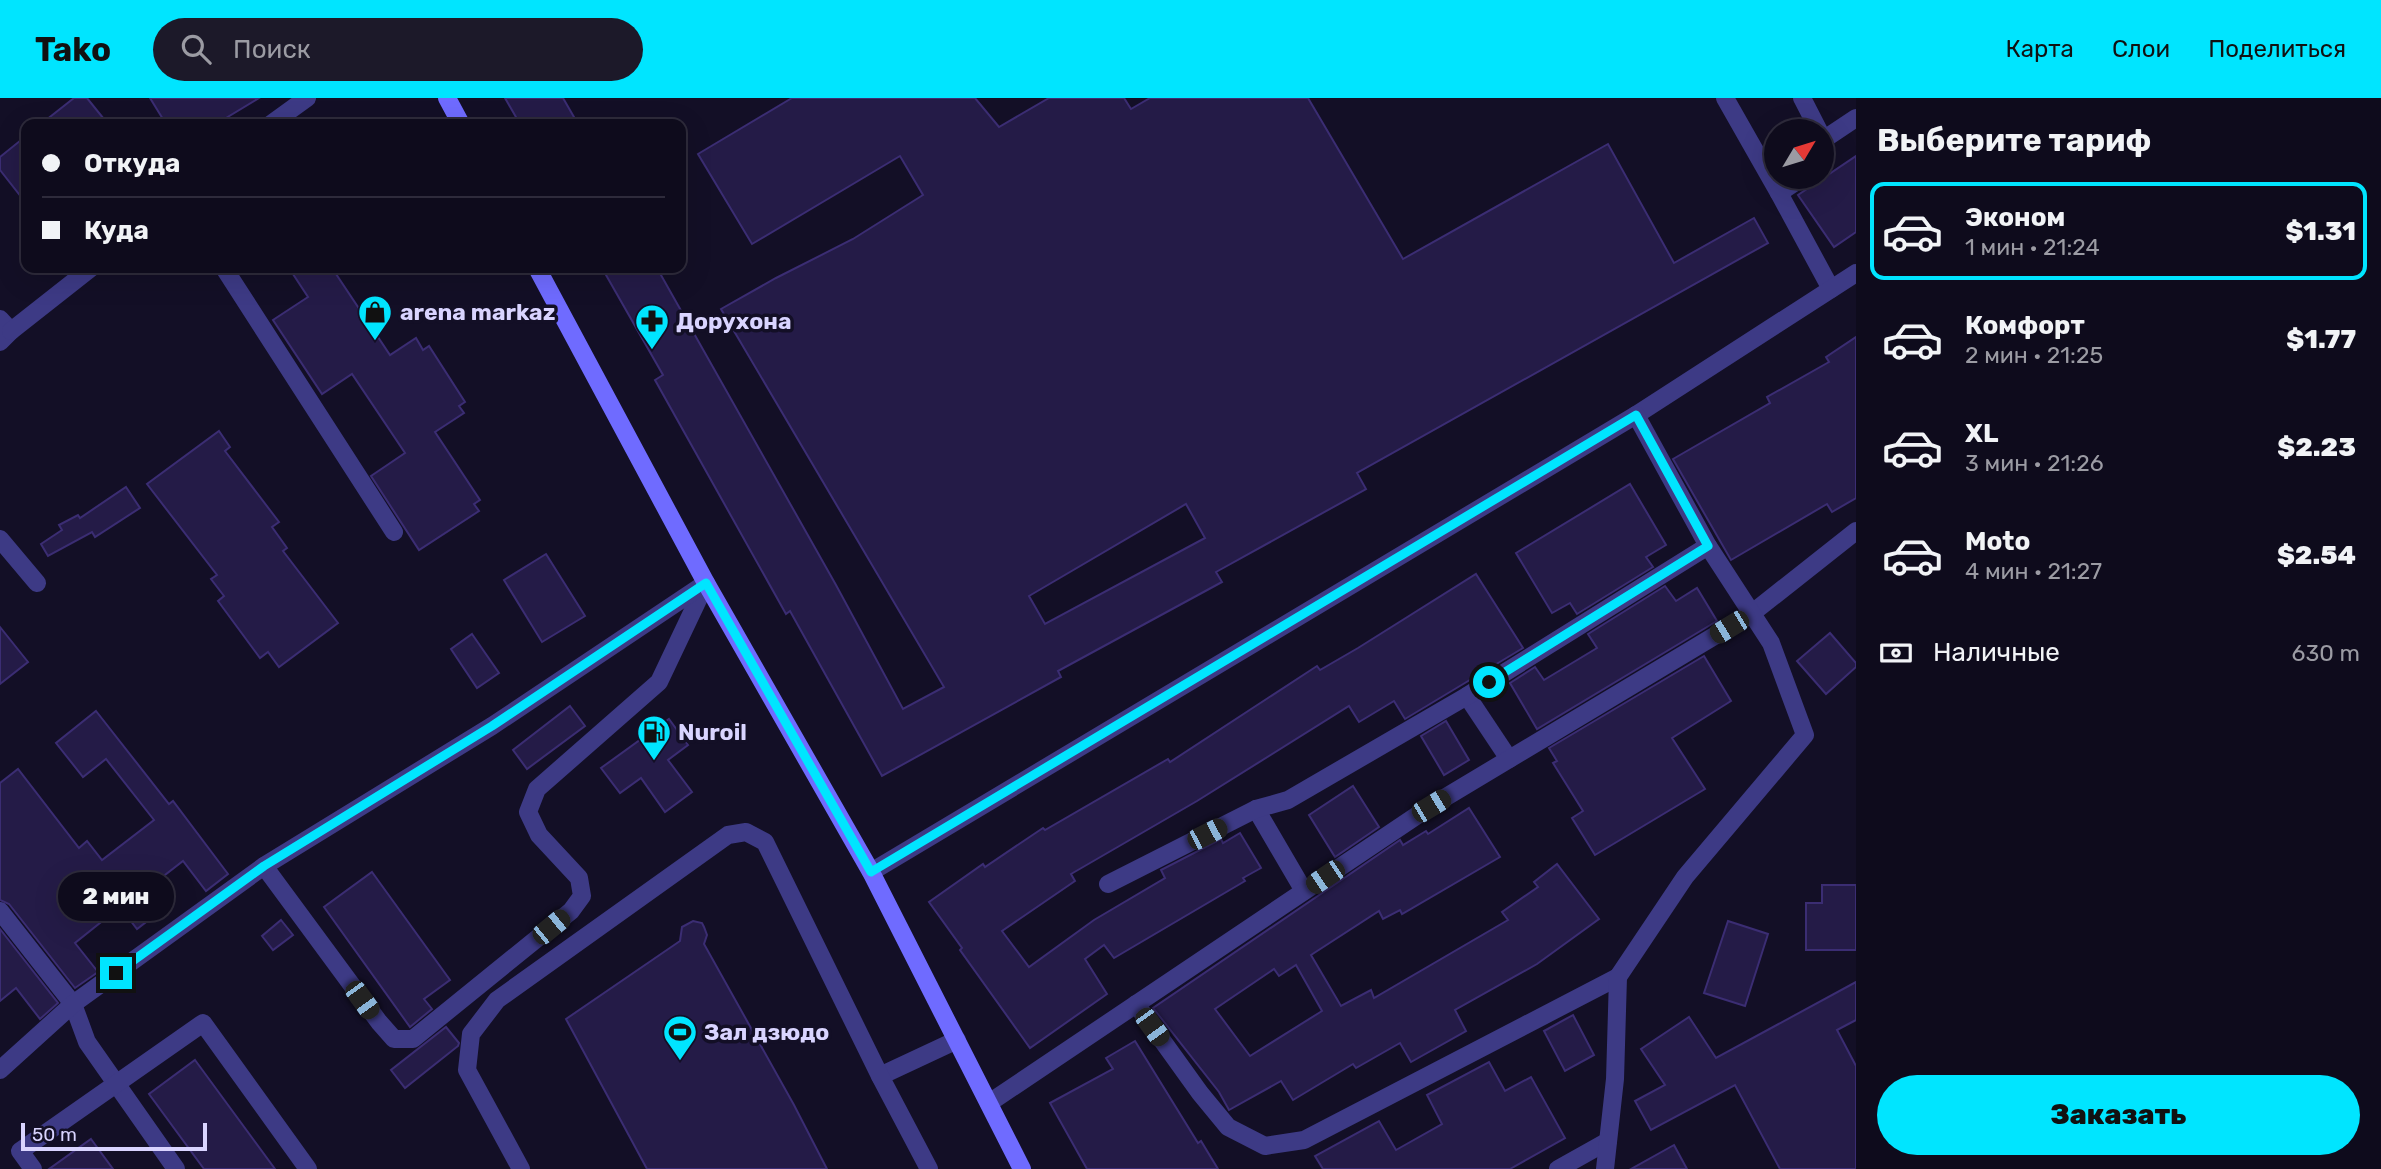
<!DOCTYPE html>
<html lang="ru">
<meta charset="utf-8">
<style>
body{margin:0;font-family:Rubik,sans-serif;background:#1c1929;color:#f1f3f6;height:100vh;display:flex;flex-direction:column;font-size:26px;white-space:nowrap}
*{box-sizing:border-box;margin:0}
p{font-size:23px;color:#9b9ba3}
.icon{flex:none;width:38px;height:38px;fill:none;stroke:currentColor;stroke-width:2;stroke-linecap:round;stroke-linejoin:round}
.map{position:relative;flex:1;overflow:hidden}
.side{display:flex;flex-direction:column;background:#0e0b1c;width:525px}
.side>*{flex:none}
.hud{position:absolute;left:21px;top:21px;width:665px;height:154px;border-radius:14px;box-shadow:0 7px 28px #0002,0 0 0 2px #2e2b3b;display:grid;align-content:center;height:154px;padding:0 21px;background:#0e0b1c}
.needle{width:46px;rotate:52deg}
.buttons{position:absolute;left:1764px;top:21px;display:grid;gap:14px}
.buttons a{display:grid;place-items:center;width:70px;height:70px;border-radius:50%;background:#0e0b1c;box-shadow:0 7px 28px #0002,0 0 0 2px #2e2b3b;font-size:35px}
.scale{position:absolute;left:21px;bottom:18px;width:186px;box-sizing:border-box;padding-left:7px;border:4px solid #d9d4ff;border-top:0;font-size:19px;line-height:24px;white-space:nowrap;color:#d9d4ff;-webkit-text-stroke:5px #130f26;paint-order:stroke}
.end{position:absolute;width:32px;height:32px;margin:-16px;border:9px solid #00e5ff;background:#111;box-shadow:0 0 0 4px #111}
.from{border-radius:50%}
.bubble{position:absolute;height:49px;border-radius:24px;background:#0e0b1c;box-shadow:0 7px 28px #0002,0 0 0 2px #2e2b3b;font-size:23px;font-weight:800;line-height:49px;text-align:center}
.car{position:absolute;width:21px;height:42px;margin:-21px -10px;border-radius:9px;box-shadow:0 0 5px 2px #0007;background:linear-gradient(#222 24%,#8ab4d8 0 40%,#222 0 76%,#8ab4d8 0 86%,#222 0)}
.hud b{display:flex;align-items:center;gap:24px;height:66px;font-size:26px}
.hud b+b{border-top:2px solid #2e2b3b}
.hud i{width:18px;height:18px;background:#f1f3f6}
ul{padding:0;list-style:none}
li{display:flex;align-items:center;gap:21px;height:98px;margin:0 14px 10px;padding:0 7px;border:4px solid transparent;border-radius:14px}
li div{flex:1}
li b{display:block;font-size:26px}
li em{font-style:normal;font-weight:800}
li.selected{border-color:#00e5ff}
li>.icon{width:63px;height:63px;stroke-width:1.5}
h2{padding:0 21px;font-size:32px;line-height:84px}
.pay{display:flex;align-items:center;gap:18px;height:77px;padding:0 21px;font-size:26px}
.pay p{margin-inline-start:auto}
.primary-button{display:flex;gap:14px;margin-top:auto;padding:14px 21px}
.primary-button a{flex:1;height:80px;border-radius:42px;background:#00e5ff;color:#111;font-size:28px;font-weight:800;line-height:80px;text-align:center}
header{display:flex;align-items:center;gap:42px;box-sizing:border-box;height:98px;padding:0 35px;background:#00e5ff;color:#111}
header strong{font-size:33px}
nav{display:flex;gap:38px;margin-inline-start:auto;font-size:24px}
.search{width:490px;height:63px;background:#1c1929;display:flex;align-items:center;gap:18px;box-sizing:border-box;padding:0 24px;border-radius:38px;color:#9b9ba3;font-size:26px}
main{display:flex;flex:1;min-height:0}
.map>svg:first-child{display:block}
.building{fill:#241b47;stroke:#3b2d73;stroke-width:2;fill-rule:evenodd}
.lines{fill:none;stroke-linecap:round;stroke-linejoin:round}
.minor{stroke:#3d3a85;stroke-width:18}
.secondary{stroke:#6f6bff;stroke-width:18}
.route{stroke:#00e5ff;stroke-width:9}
.labels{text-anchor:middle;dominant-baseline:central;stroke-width:7;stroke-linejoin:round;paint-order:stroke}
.poi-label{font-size:23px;font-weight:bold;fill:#d9d4ff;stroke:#130f26;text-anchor:start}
</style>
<header>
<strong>Tako</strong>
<div class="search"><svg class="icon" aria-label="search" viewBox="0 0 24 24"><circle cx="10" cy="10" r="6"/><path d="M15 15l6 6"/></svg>Поиск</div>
<nav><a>Карта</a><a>Слои</a><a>Поделиться</a></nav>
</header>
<main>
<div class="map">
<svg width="1856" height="1071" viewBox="0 0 1856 1071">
<rect width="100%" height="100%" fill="#130f26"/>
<g class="building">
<path d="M 74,0 L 87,0 L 108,26 L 41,26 Z"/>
<path d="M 150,0 L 259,0 L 216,26 L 166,26 Z"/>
<path d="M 505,0 L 563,0 L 578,26 L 520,26 Z"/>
<path d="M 792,0 L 975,0 L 999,29 L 1049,0 L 1124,0 L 1131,11 L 1150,0 L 1308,0 L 1403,161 L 1608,46 L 1674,165 L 1754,120 L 1768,145 L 1357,375 L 1366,391 L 1216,474 L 1222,484 L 1058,573 L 1061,579 L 882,678 L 790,513 L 786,516 L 655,282 L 663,277 L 602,170 L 657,170 L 836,487 L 903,611 L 944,589 L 721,211 L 776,180 L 853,141 L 923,97 L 900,58 L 752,146 L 698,56 ZM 1186,406 L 1205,440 L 1045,526 L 1029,498 Z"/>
<path d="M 26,38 L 26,105 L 0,72 L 0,59 Z"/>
<path d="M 1856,58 L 1856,134 L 1834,149 L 1798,97 Z"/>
<path d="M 289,170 L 332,170 L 390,257 L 416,240 L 423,252 L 429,248 L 465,304 L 459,308 L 464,315 L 435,334 L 480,402 L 474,406 L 479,413 L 419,452 L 371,378 L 405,355 L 352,276 L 322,296 L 273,222 L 308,199 Z"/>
<path d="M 1856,239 L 1856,400 L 1832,414 L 1827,406 L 1731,462 L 1673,361 L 1770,305 L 1767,299 L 1829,264 L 1826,259 Z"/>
<path d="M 219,333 L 230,349 L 225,353 L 279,424 L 272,429 L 287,450 L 283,453 L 338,525 L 279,569 L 268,554 L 260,560 L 218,503 L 224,498 L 211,481 L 217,477 L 147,386 Z"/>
<path d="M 1630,386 L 1666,447 L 1646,459 L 1653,469 L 1577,516 L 1570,505 L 1552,515 L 1516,455 Z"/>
<path d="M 126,389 L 140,410 L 95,439 L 92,434 L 48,458 L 41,446 L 62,432 L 59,427 L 78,417 L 80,420 Z"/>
<path d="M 546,456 L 585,518 L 542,544 L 504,482 Z"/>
<path d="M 1476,476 L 1523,550 L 1405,621 L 1394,603 L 1359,624 L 1349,608 L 1197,703 L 1071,776 L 1075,783 L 1002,833 L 1029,869 L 1094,822 L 1165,780 L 1161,772 L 1221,741 L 1223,745 L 1240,735 L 1261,770 L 1243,780 L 1245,783 L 1114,860 L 1104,847 L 1085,861 L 1107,896 L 1030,950 L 960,852 L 962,850 L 929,804 L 983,766 L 985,769 L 1043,730 L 1045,732 L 1168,661 L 1170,664 L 1317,568 L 1320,572 L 1358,550 Z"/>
<path d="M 1665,488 L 1676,503 L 1697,490 L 1717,523 L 1537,631 L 1510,585 L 1535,569 L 1544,582 L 1597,550 L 1588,536 Z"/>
<path d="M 0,529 L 28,564 L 0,586 Z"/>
<path d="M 1830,535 L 1856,565 L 1856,569 L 1826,596 L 1797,563 Z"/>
<path d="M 472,536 L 499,575 L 477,590 L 451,551 Z"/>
<path d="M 1704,558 L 1731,603 L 1672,640 L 1705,691 L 1595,757 L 1572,720 L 1583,713 L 1553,665 L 1557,663 L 1549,650 Z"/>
<path d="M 570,608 L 585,628 L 527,671 L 513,652 Z"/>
<path d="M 96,613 L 169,706 L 173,703 L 228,776 L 206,793 L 183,763 L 147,791 L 163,811 L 137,831 L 120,809 L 75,845 L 98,874 L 75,890 L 9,806 L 0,802 L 0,685 L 18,671 L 79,750 L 87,743 L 102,762 L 154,722 L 106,661 L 83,679 L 56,645 Z"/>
<path d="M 669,621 L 688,647 L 668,662 L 692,694 L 665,714 L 641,680 L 620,695 L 601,670 Z"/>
<path d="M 1446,623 L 1469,662 L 1444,677 L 1421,638 Z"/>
<path d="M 1353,688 L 1379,729 L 1335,759 L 1309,717 Z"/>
<path d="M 1469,710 L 1500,759 L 1402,816 L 1400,812 L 1383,821 L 1379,813 L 1311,857 L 1341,908 L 1371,892 L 1374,900 L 1508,822 L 1502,814 L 1538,789 L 1534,784 L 1557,766 L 1599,821 L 1537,866 L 1455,912 L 1466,933 L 1411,964 L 1400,945 L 1356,970 L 1353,966 L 1293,1002 L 1281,983 L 1229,1012 L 1219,994 L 1153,910 L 1400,742 L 1403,747 L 1426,733 L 1428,736 ZM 1296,867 L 1322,913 L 1250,958 L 1215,911 L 1274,871 L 1279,878 Z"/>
<path d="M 372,774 L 450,882 L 424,901 L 432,911 L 410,929 L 324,809 Z"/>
<path d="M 1822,787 L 1856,787 L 1856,852 L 1806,852 L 1806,805 L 1822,805 Z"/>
<path d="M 281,822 L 293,837 L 273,852 L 262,838 Z"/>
<path d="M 693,823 L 702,825 L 704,829 L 707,837 L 704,846 L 794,1007 L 827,1071 L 647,1071 L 566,921 L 680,843 L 682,829 Z"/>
<path d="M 1728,823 L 1768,836 L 1745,908 L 1704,895 Z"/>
<path d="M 0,831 L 58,905 L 40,921 L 16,890 L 0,903 Z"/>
<path d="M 1856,884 L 1856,922 L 1837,932 L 1856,968 L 1856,1071 L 1780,1071 L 1735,987 L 1651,1032 L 1635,1003 L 1665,987 L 1641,951 L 1689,919 L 1716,960 Z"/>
<path d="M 1573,917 L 1594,957 L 1565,973 L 1544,933 Z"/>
<path d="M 446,929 L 459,945 L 458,948 L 405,990 L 391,972 Z"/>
<path d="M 1135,943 L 1198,1045 L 1201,1043 L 1218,1071 L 1087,1071 L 1050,1005 L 1113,971 L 1106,960 Z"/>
<path d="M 195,962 L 275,1071 L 204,1071 L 149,996 Z"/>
<path d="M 1489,964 L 1505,993 L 1531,979 L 1565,1040 L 1510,1071 L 1323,1071 L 1315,1058 L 1379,1023 L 1396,1052 L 1442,1026 L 1427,997 Z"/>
<path d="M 91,1041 L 113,1071 L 49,1071 Z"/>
<path d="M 1674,1047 L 1687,1071 L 1631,1071 Z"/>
</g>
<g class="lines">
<g class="minor">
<path d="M 1725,0 L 1779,95"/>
<path d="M 1802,0 L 1819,33"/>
<path d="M 271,26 L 307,0"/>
<path d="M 1823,42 L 1856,20"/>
<path d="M 1803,79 L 1779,95 L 1831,191"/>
<path d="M 224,170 L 394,434"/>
<path d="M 0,221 L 11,233 L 0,244"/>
<path d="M 11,233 L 91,170"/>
<path d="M 0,441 L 37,485"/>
<path d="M 1467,598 L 1509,661"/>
<path d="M 1256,711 L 1304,793"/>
<path d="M 264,768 L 379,924 L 394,941 L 413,941 L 571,813 L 582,798 L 579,780 L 539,737 L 528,714 L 537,691 L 659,584 L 706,485"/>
<path d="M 871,774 L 1636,317 L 1856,175"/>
<path d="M 1108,786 L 1256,711 L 1288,702 L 1467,598 L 1708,448"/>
<path d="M 0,813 L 73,906 L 87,944 L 176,1071"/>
<path d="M 1136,906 L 1200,995 L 1228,1029 L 1265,1048 L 1304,1042 L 1618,879"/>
<path d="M 0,972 L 73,906 L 264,768 L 492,628 L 706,485"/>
<path d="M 880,978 L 957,942"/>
<path d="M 989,1005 L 1431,708 L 1751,516 L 1856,433"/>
<path d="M 33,1071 L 20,1053 L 203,925 L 308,1071"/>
<path d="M 521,1071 L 467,972 L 471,936 L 497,902 L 728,737 L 746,734 L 765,744 L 880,978 L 929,1071"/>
<path d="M 1558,1071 L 1608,1043"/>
<path d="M 1605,1071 L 1615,981 L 1618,879 L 1685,779 L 1805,637 L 1771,545 L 1708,448 L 1636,317"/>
</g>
<g class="secondary">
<path d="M 447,0 L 461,26"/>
<path d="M 537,170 L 706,485 L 871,774 L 1022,1071"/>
</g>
</g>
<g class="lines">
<path class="route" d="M 116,875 L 264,768 L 492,628 L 706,485 L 871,774 L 1636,317 L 1708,448 L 1489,584"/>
</g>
<defs>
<g id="shop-pin" transform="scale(1.75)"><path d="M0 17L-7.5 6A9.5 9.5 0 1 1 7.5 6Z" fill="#00e5ff" stroke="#130f26"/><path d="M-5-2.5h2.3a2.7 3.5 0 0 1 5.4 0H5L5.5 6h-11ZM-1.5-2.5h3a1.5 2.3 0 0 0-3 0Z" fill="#111"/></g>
<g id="pharmacy-pin" transform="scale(1.75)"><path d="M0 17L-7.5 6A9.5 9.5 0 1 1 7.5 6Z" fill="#00e5ff" stroke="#130f26"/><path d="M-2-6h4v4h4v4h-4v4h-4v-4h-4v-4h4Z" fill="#111"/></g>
<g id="fuel-pin" transform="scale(1.75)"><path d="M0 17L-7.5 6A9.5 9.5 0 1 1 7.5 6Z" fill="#00e5ff" stroke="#130f26"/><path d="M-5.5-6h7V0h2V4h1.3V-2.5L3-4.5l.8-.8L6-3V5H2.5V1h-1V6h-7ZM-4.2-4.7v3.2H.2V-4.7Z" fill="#111"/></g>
<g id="stadium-pin" transform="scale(1.75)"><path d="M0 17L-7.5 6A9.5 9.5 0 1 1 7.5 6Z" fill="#00e5ff" stroke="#130f26"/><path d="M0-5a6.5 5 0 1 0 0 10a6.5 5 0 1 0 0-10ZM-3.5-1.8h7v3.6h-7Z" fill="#111"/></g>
</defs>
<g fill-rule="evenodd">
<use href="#shop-pin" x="375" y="214"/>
<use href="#pharmacy-pin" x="652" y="223"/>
<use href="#fuel-pin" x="654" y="634"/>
<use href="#stadium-pin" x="680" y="934"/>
</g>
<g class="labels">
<g class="poi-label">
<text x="400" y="214">arena markaz</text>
<text x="676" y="223">Дорухона</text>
<text x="678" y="634">Nuroil</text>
<text x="704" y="934">Зал дзюдо</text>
</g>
</g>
</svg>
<div class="buttons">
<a><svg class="needle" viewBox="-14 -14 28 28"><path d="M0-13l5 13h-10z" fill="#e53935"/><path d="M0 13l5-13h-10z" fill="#9b9ba3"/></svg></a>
</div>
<div class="scale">50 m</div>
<i class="end from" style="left:1489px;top:584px"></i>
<i class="end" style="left:116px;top:875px"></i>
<div class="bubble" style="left:58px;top:774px;width:116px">2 мин</div>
<i class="car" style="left:1729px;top:529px;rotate:239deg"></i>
<i class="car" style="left:1431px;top:708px;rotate:59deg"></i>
<i class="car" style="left:1207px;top:736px;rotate:63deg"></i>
<i class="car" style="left:1325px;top:779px;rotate:236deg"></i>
<i class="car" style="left:551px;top:829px;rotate:51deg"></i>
<i class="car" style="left:362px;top:902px;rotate:144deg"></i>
<i class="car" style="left:1152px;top:929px;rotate:144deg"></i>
<div class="hud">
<b><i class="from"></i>Откуда</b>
<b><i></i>Куда</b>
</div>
</div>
<section class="side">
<h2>Выберите тариф</h2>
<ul>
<li class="selected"><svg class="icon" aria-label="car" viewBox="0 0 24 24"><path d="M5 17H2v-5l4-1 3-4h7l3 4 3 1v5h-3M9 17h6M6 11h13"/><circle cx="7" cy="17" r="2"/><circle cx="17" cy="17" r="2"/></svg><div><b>Эконом</b><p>1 мин · 21:24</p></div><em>$1.31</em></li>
<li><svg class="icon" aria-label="car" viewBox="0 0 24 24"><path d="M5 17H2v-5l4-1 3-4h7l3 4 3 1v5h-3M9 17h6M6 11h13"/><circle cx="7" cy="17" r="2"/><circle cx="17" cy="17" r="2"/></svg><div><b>Комфорт</b><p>2 мин · 21:25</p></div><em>$1.77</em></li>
<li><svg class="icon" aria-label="car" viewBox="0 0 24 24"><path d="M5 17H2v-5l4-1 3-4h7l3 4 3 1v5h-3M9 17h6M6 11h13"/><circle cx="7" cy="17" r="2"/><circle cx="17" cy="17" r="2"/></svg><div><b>XL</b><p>3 мин · 21:26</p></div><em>$2.23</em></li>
<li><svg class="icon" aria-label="car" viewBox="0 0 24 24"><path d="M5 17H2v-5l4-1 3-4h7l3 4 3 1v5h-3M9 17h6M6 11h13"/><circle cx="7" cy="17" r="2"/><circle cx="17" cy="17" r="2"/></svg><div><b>Moto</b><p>4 мин · 21:27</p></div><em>$2.54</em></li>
</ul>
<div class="pay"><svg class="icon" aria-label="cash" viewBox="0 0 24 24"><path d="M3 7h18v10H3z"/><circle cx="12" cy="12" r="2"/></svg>Наличные<p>630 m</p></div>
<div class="primary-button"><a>Заказать</a></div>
</section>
</main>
